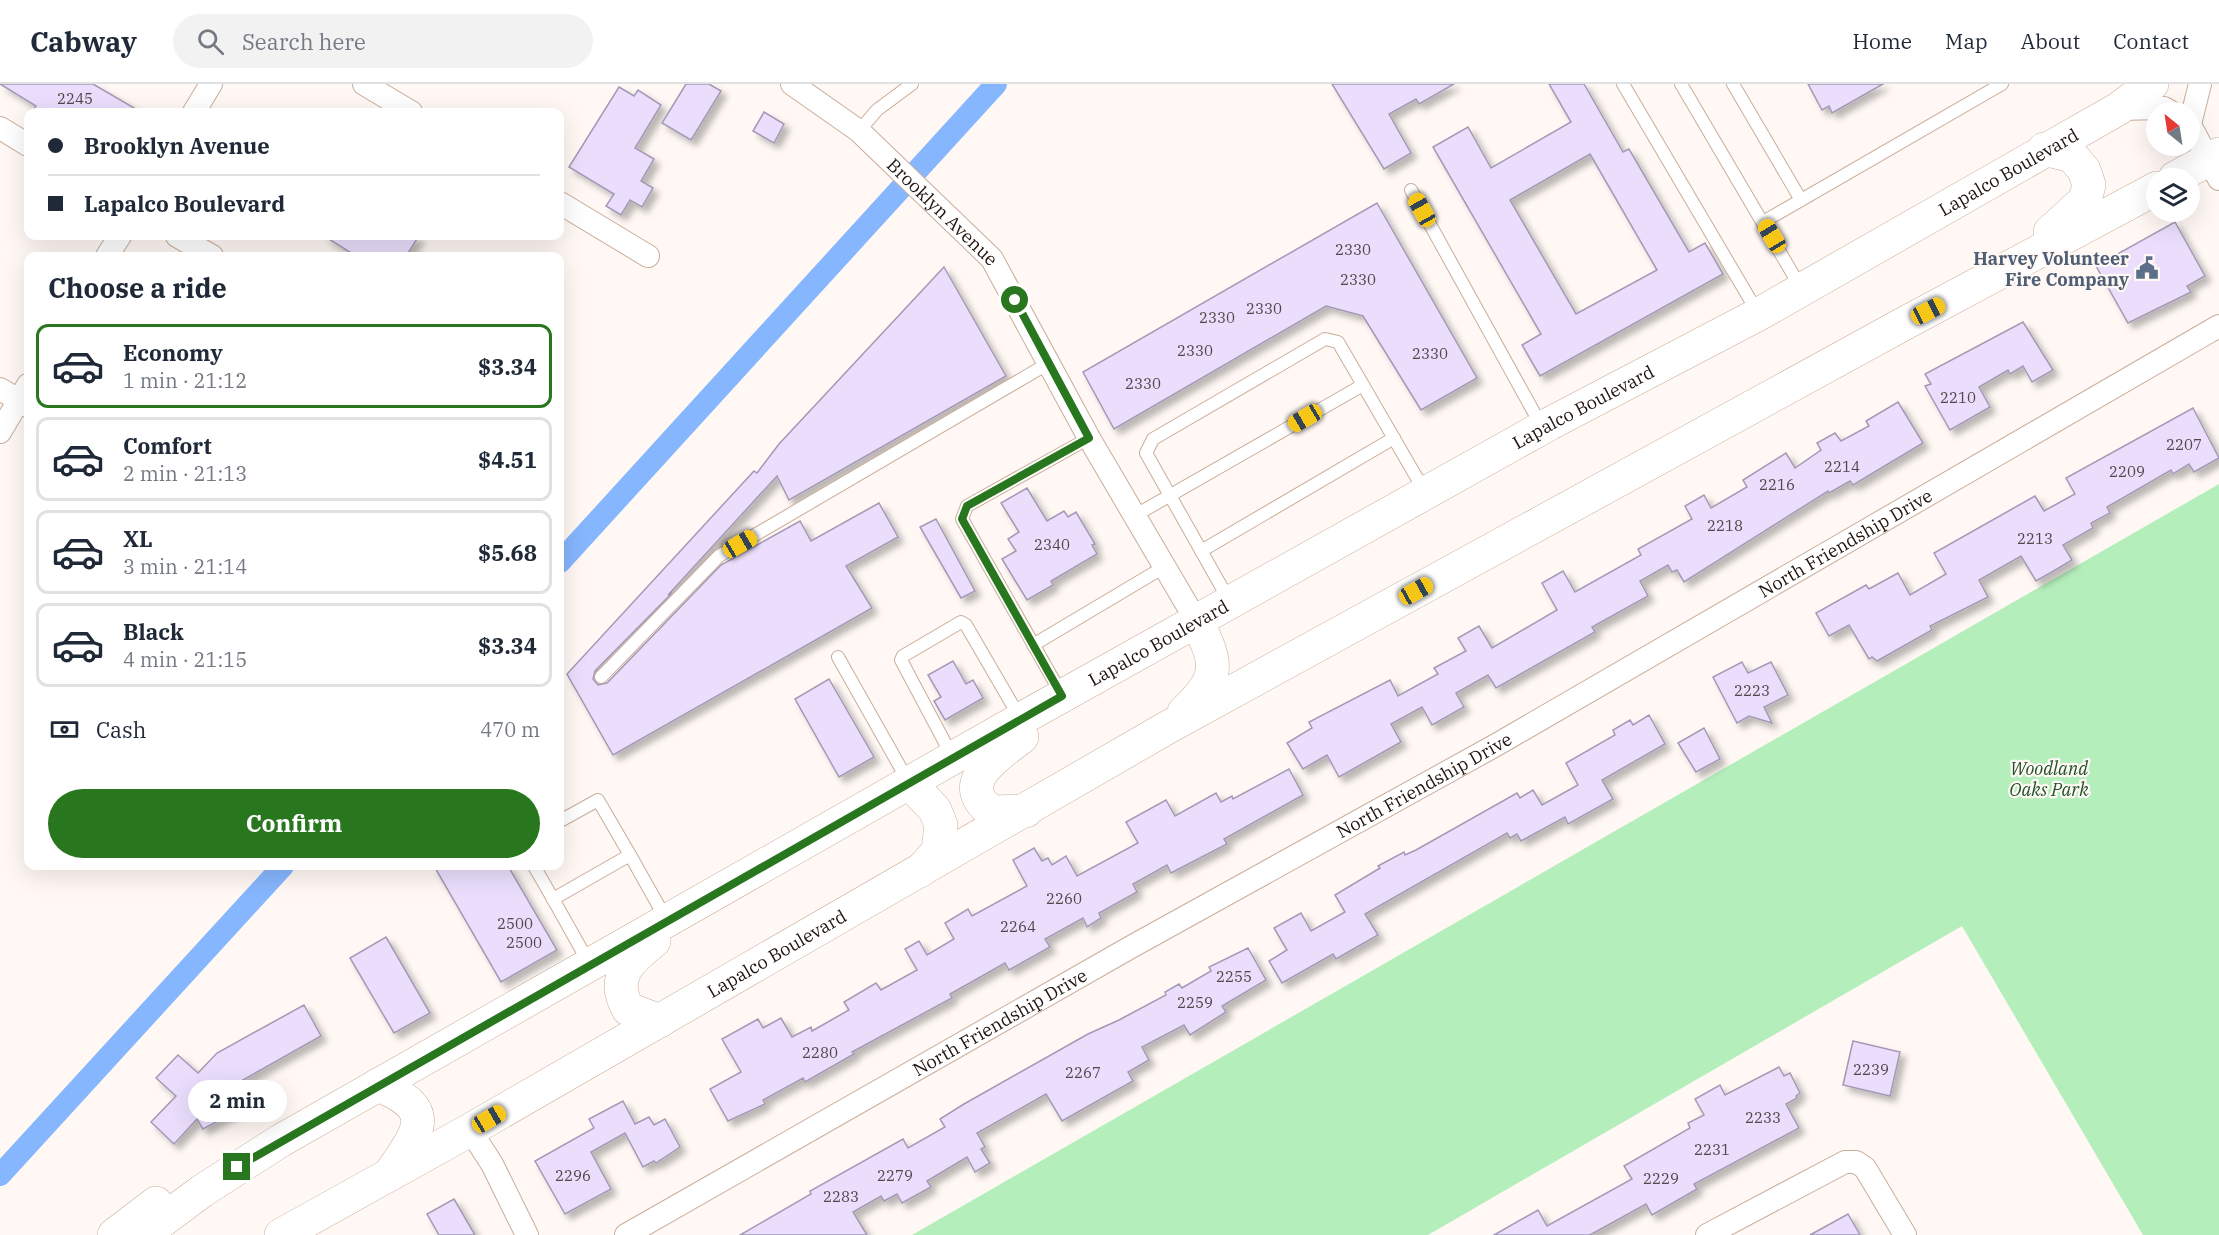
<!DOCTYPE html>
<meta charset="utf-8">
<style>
body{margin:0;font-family:"IBM Plex Serif",serif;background:#f2f2f3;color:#1f2937;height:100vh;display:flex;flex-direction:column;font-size:22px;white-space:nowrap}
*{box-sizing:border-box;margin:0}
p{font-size:20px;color:#747a83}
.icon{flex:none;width:33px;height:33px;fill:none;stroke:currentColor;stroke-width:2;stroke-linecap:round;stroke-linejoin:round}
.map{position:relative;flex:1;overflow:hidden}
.side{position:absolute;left:24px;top:168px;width:540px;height:618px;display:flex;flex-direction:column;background:#fff;border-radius:12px;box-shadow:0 6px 24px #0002}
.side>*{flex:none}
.hud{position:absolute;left:24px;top:24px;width:540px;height:132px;border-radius:12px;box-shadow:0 6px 24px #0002;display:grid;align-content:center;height:132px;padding:0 24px;background:#fff}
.needle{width:39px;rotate:330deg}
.tools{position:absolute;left:2146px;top:18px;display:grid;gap:12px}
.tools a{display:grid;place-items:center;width:54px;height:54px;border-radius:50%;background:#fff;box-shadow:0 6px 24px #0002;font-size:30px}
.end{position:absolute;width:27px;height:27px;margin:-14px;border:8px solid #28761e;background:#fff;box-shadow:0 0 0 3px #fff}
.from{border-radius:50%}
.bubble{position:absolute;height:42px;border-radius:21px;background:#fff;box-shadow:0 6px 24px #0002;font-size:20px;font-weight:700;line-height:42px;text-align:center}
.car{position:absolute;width:18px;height:36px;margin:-18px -9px;border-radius:8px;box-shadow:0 0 4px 2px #0007;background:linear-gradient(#f5c518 24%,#345 0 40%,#f5c518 0 76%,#345 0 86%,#f5c518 0)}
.hud b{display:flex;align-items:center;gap:21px;height:57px;font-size:22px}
.hud b+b{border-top:2px solid #e0e1e3}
.hud i{width:15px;height:15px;background:#1f2937}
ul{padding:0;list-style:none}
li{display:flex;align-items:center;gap:18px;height:84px;margin:0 12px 9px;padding:0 12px;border:3px solid #e0e1e3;border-radius:12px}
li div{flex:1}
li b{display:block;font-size:22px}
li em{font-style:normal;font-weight:700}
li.active{border-color:#28761e}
li>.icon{width:54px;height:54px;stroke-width:1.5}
h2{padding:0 24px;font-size:27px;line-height:72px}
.pay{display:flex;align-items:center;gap:15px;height:66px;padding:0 24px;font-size:22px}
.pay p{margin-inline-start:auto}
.primary-button{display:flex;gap:12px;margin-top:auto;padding:12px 24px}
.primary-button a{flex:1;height:69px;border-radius:36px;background:#28761e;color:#fff;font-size:24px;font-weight:700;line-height:69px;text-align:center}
header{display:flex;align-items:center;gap:36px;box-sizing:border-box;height:84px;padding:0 30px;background:#fff;border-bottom:2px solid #e0e1e3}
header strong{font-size:28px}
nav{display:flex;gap:33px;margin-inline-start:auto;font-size:21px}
.search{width:420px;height:54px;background:#f2f2f3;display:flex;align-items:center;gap:15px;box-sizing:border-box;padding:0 21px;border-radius:33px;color:#747a83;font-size:22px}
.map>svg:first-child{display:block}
.green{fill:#b4eebb}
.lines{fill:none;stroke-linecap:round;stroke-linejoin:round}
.canal{stroke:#86b6fe;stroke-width:22}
.building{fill:#eadefc;stroke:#a499b5;stroke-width:1.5;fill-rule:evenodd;filter:url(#shadow)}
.service-casing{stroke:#c9ad9a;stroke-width:14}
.minor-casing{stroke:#c9ad9a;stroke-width:24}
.primary-casing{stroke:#c9ad9a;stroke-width:34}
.service{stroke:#fff;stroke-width:12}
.minor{stroke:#fff;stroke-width:22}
.primary{stroke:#fff;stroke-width:33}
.route{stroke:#28761e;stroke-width:8}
.labels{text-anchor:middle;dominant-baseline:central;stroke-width:4.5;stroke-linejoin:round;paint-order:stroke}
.number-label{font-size:15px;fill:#52464a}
.street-label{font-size:18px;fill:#1f140e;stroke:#fff8f4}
.service-label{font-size:18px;font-weight:bold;fill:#4e5e75;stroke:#fff8f4;text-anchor:end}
.park-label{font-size:18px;font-style:italic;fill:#1f532a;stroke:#fff8f4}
</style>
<header>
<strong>Cabway</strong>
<div class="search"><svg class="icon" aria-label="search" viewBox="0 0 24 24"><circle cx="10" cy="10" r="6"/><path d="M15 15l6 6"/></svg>Search here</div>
<nav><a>Home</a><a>Map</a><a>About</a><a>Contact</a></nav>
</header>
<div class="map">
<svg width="2219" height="1151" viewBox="0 0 2219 1151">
<defs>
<filter id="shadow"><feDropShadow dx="5.5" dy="5.5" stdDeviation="3" flood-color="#0004"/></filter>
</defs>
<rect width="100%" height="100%" fill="#fff8f4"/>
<path class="green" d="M 2219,400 L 2219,1151 L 2143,1151 L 1962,842 L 1428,1151 L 912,1151 Z"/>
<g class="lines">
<g class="canal">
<path d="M 560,478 L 996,0"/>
<path d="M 0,1091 L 283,782"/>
</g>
</g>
<g class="building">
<path d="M 0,0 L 93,0 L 141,28 L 32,28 L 36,22 Z"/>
<path d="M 686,0 L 709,0 L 721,7 L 691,56 L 662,39 Z"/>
<path d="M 1332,0 L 1454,0 L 1419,20 L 1416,15 L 1389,30 L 1411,69 L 1384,85 Z"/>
<path d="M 1549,0 L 1584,0 L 1623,68 L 1629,65 L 1689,168 L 1705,159 L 1723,190 L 1540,292 L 1522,261 L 1541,250 L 1433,63 L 1468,43 L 1491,84 L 1571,38 ZM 1590,70 L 1657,186 L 1576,230 L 1510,116 Z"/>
<path d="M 1808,0 L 1883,0 L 1832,29 L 1829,22 L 1822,26 Z"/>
<path d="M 619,3 L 634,12 L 638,6 L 661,21 L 635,64 L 654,75 L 641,97 L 653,104 L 642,123 L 630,116 L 621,131 L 606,122 L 614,110 L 569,83 Z"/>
<path d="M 764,28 L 784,40 L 774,59 L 753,47 Z"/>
<path d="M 1377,119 L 1477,294 L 1421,326 L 1363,232 L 1326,222 L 1114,345 L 1083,288 Z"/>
<path d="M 2175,138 L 2205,192 L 2187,202 L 2191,208 L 2128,239 L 2096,182 Z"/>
<path d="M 324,152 L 419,152 L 406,172 L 356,172 Z"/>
<path d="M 944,183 L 1006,292 L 789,416 L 777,392 L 668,511 L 672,509 L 595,587 L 593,595 L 598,601 L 607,599 L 721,481 L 800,437 L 811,457 L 879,419 L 898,453 L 846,482 L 872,524 L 613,671 L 567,590 L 754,387 L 757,389 L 779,360 Z"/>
<path d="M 2023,238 L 2053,286 L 2032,298 L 2023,282 L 2010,290 L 2008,286 L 1979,303 L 1990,323 L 1950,346 L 1925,302 L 1931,300 L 1925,290 Z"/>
<path d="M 1898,318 L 1923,359 L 1853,401 L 1850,397 L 1829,409 L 1828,407 L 1684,498 L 1677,486 L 1672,488 L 1668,481 L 1640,497 L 1648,512 L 1592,543 L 1595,548 L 1496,604 L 1488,591 L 1456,609 L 1464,623 L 1432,641 L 1422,623 L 1391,640 L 1401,658 L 1339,693 L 1327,671 L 1303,685 L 1287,659 L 1312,644 L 1309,638 L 1390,596 L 1398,612 L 1438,590 L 1434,584 L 1466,567 L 1458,554 L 1479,542 L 1492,564 L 1557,526 L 1542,499 L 1563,487 L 1575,508 L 1641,471 L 1638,465 L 1692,435 L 1685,422 L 1704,411 L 1711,424 L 1747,403 L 1743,396 L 1786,369 L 1795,384 L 1821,366 L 1817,359 L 1835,349 L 1841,357 L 1869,342 L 1866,337 Z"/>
<path d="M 2193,324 L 2219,374 L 2194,388 L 2189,380 L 2173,390 L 2171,386 L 2107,423 L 2110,429 L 2091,439 L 2093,444 L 2063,461 L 2072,476 L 2057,485 L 2036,497 L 2021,472 L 1979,496 L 1988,513 L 1930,542 L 1932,546 L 1877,577 L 1872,573 L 1869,575 L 1849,541 L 1829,552 L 1816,529 L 1866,501 L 1869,505 L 1898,489 L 1910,511 L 1946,490 L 1934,469 L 2035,412 L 2044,427 L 2075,410 L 2066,394 Z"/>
<path d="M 1027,404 L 1047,437 L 1064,427 L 1068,433 L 1076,428 L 1095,460 L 1092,461 L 1097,470 L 1051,497 L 1053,501 L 1027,516 L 1002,475 L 1016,467 L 1008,455 L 1019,448 L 1001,419 Z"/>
<path d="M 936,435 L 975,507 L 961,514 L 920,443 Z"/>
<path d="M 953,577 L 966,600 L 973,596 L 983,614 L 945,636 L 934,617 L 941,613 L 928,591 Z"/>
<path d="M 1742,578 L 1748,589 L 1771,578 L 1788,611 L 1764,623 L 1772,639 L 1749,632 L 1737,639 L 1713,593 Z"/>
<path d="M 829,595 L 874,673 L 839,693 L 795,615 Z"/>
<path d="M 1649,631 L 1665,660 L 1602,696 L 1613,715 L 1568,740 L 1565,733 L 1521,757 L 1517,750 L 1510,754 L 1507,749 L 1365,830 L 1378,851 L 1336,875 L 1333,870 L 1282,899 L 1269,877 L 1287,866 L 1274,844 L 1301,829 L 1311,847 L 1345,828 L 1335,811 L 1380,784 L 1378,782 L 1404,768 L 1405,771 L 1416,766 L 1517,709 L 1520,714 L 1533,706 L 1542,721 L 1578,701 L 1566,679 L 1615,651 L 1613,646 L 1630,636 L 1633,641 Z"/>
<path d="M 1704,644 L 1720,675 L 1696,688 L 1678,659 Z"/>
<path d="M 1289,685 L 1303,711 L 1224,755 L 1227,760 L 1171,789 L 1167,781 L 1133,800 L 1137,808 L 1099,829 L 1101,834 L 1087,843 L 1083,834 L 1045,855 L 1050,863 L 1009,886 L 1005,879 L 950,910 L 952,914 L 852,968 L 854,970 L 805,998 L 803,994 L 763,1016 L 765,1020 L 728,1037 L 710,1005 L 741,988 L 722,955 L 758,935 L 763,944 L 781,934 L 792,953 L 811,943 L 812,947 L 849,926 L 844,918 L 876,899 L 881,906 L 917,886 L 905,865 L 919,857 L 927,871 L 954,855 L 945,839 L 968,825 L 972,832 L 1027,802 L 1013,776 L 1034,764 L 1042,777 L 1048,774 L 1052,781 L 1066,772 L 1077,792 L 1138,759 L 1126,738 L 1166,716 L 1175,732 L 1216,709 L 1221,718 L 1232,712 L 1233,715 Z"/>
<path d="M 434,782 L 508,782 L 557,866 L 501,898 Z"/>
<path d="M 386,853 L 430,929 L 394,949 L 350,874 Z"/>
<path d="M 1248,864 L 1266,896 L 1222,922 L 1226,928 L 1190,951 L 1184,941 L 1142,963 L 1149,976 L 1128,988 L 1133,997 L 1062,1037 L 1046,1010 L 977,1049 L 985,1063 L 981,1065 L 990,1079 L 975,1088 L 967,1073 L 927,1097 L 931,1103 L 902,1119 L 897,1110 L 884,1117 L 881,1112 L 853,1128 L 867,1151 L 740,1151 L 811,1110 L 810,1107 L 903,1055 L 908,1064 L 945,1043 L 940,1035 L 964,1020 L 1088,950 L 1119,936 L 1166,911 L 1165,908 L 1179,900 L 1182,904 L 1211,887 L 1209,883 Z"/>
<path d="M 304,921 L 321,952 L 241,997 L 253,1018 L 203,1045 L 197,1035 L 174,1060 L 151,1038 L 176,1012 L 156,994 L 178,971 L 198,989 L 217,969 Z"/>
<path d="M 1853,957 L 1900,968 L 1890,1012 L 1843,1001 Z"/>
<path d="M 1779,983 L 1784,992 L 1790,989 L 1800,1009 L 1796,1012 L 1797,1014 L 1786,1020 L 1799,1044 L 1694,1100 L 1697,1105 L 1652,1131 L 1646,1120 L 1590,1151 L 1494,1151 L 1538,1126 L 1547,1142 L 1632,1095 L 1624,1082 L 1690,1044 L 1688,1039 L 1704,1031 L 1695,1015 L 1720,1001 L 1725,1011 Z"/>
<path d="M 623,1017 L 635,1040 L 649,1033 L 654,1041 L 665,1035 L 680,1063 L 656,1079 L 654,1077 L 643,1083 L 625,1049 L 591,1068 L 611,1105 L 565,1130 L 535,1077 L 594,1044 L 589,1035 Z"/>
<path d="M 454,1115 L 475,1151 L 439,1151 L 427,1130 Z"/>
<path d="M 1848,1130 L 1860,1151 L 1810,1151 Z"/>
</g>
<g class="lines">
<g class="service-casing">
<g id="service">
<path d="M 1623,0 L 1758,229"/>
<path d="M 1681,0 L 1801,204"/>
<path d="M 1733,0 L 1801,116"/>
<path d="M 859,47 L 877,26 L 912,0"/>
<path d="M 1411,106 L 1542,343"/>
<path d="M 1763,138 L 2002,0"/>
<path d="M 1134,432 L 1363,301 L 1425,408"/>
<path d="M 1201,467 L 1394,354"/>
<path d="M 1230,518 L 1146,369 L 1153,355 L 1325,255 L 1338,258 L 1363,301"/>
<path d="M 1033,561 L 1164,483"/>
<path d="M 838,573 L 908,697"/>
<path d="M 601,593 L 719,472 L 1049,279"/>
<path d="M 1062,611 L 962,435 L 967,422 L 1089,354"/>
<path d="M 952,672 L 901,576 L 903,572 L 961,538 L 966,541 L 1020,634"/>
<path d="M 560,737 L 598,716 L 630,771"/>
<path d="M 534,782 L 553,815"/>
<path d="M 589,879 L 553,815 L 630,771 L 666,835"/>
</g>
</g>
<g class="minor-casing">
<g id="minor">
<path d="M 364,0 L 411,28"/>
<path id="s1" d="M 792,0 L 859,47 L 992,175 L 1089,354 L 1197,538"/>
<path d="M 2118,25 L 2164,24 L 2171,28"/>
<path d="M 194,28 L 211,0"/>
<path d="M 2190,40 L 2200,0"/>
<path d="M 2190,41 L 2219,95"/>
<path d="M 0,44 L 28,61"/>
<path d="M 560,119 L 648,172"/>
<path d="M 177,152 L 212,172"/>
<path d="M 107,172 L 120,152"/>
<path d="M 0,305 L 28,322"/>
<path d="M 0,348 L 28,301"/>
<path d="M 470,1046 L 492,1080 L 527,1151"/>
<path id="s2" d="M 626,1151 L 1131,863 L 1496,661 L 2219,242"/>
<path d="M 1707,1151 L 1845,1078 L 1856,1078 L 1865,1084 L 1905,1151"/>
</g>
</g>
<g class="primary-casing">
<g id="primary">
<path d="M 2044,65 L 2072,72 L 2084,86 L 2089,101 L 2085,116 L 2050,148"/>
<path d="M 2175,94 L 2219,70"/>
<path d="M 1184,628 C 1220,594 1219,581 1197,538"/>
<path d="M 1022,653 C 999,671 952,699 992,728 L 1026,727"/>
<path d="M 909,698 L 935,726 L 941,741 L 938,767 L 920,787"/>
<path d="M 654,857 C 630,876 610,893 628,925 L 660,937"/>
<path d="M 378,1001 C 437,1025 420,1046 392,1087"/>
<path d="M 114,1151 L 156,1119"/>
<path id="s3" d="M 143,1151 L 202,1107 L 280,1057 L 1021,635 L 1549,340 L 1759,230 L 2118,25 L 2152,0"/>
<path id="s4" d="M 281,1151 L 470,1046 L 1170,642 L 1907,238 L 2157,104"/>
</g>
</g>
<use href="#service" class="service"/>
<use href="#minor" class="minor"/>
<use href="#primary" class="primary"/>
</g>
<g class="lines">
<path class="route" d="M 237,1083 L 1062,612 L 962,435 L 967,422 L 1089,354 L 1015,216"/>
</g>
<defs>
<g id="civic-bare" transform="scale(1.8)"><path d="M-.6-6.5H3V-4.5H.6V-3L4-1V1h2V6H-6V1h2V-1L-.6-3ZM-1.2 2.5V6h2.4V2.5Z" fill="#5c6f8a" stroke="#fff8f4" stroke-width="2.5" paint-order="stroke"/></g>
</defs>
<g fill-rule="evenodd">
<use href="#civic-bare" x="2147" y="184"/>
</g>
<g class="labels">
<g class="number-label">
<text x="75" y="14">2245</text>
<text x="1353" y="165">2330</text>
<text x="1358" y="195">2330</text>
<text x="1264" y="224">2330</text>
<text x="1217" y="233">2330</text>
<text x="1195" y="266">2330</text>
<text x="1430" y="269">2330</text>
<text x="1143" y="299">2330</text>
<text x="1958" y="313">2210</text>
<text x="2184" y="360">2207</text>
<text x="1842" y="382">2214</text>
<text x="2127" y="387">2209</text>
<text x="1777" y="400">2216</text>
<text x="1725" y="441">2218</text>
<text x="2035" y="454">2213</text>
<text x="1052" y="460">2340</text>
<text x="1752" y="606">2223</text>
<text x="1064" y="814">2260</text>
<text x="515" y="839">2500</text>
<text x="1018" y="842">2264</text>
<text x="524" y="858">2500</text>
<text x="1234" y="892">2255</text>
<text x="1195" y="918">2259</text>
<text x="820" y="968">2280</text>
<text x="1871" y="985">2239</text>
<text x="1083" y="988">2267</text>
<text x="1763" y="1033">2233</text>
<text x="1712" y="1065">2231</text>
<text x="573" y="1091">2296</text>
<text x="895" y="1091">2279</text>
<text x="1661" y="1094">2229</text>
<text x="841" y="1112">2283</text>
</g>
<g class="street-label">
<text stroke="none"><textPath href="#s3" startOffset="2148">Lapalco Boulevard</textPath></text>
<text stroke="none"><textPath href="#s1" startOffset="198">Brooklyn Avenue</textPath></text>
<text stroke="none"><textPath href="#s3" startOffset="1662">Lapalco Boulevard</textPath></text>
<text stroke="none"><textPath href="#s2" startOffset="1402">North Friendship Drive</textPath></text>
<text stroke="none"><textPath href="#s3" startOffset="1176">Lapalco Boulevard</textPath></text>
<text stroke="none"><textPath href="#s2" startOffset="916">North Friendship Drive</textPath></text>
<text stroke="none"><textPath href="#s4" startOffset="570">Lapalco Boulevard</textPath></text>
<text stroke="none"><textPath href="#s2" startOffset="430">North Friendship Drive</textPath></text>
</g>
<g class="service-label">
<text x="2129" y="174">Harvey Volunteer<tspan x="2129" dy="21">Fire Company</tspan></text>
</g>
<g class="park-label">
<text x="2049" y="684">Woodland<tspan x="2049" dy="21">Oaks Park</tspan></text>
</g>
</g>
</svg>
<div class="tools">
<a><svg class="needle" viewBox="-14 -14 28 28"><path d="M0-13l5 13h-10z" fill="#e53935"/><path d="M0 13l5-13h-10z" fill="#747a83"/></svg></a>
<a><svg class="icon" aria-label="layers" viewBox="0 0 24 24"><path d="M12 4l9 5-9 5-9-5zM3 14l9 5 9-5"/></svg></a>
</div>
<i class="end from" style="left:1015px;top:216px"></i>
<i class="end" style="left:237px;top:1083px"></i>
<div class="bubble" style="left:188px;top:996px;width:99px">2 min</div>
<i class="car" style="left:1422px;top:126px;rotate:331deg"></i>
<i class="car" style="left:1772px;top:152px;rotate:329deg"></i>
<i class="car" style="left:1928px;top:227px;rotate:63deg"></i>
<i class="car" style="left:1305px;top:334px;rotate:240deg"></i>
<i class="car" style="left:740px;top:460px;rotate:60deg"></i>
<i class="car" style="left:1416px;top:507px;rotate:61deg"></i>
<i class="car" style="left:489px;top:1035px;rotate:60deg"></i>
<div class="hud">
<b><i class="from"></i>Brooklyn Avenue</b>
<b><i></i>Lapalco Boulevard</b>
</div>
<section class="side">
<h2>Choose a ride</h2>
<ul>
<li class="active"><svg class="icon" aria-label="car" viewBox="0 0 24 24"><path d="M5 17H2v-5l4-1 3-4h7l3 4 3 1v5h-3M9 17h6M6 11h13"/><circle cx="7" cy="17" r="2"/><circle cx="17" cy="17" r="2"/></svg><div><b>Economy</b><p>1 min · 21:12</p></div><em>$3.34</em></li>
<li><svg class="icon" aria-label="car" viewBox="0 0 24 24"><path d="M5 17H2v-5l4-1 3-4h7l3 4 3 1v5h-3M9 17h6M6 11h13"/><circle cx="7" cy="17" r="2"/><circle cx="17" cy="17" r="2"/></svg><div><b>Comfort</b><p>2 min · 21:13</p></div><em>$4.51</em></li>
<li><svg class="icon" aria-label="car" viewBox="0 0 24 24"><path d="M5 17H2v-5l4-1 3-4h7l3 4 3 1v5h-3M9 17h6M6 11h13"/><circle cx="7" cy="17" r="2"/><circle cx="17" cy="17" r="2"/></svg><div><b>XL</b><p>3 min · 21:14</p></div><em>$5.68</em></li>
<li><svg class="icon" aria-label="car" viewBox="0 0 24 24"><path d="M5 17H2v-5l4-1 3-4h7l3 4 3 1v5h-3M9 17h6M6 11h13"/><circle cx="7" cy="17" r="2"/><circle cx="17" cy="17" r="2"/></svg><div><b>Black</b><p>4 min · 21:15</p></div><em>$3.34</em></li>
</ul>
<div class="pay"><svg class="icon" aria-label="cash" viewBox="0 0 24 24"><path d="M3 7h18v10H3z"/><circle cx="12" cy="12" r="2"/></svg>Cash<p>470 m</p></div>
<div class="primary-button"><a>Confirm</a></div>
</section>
</div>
